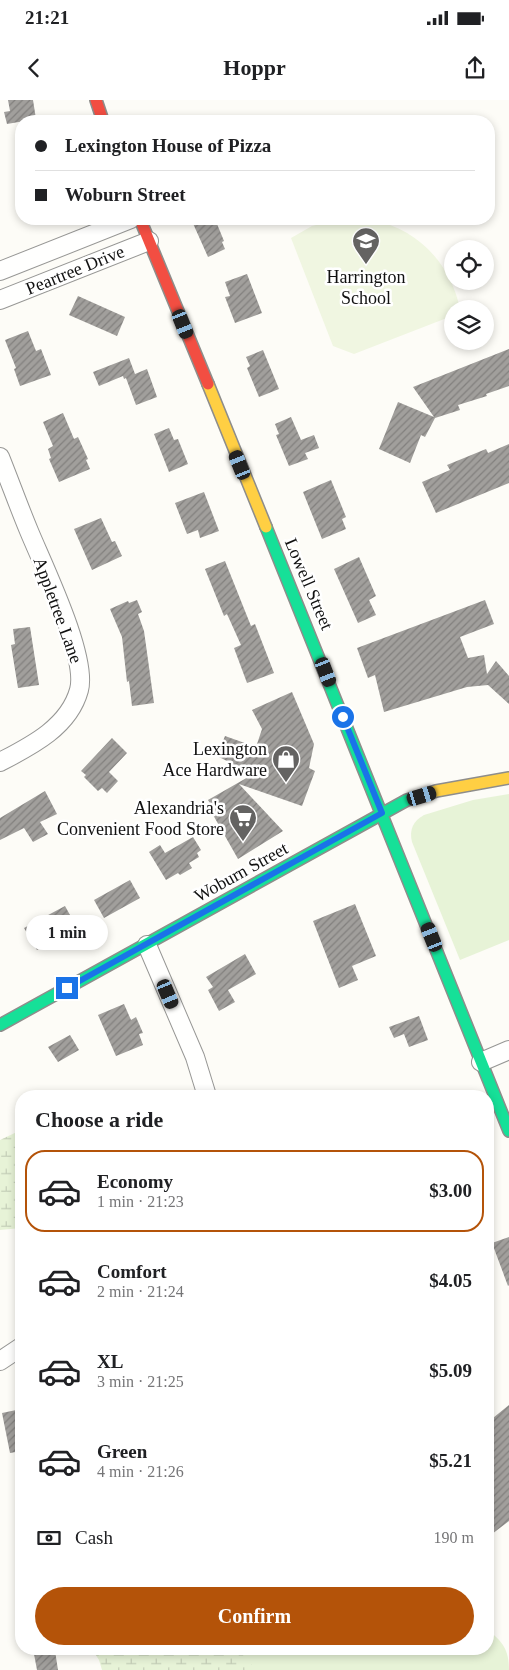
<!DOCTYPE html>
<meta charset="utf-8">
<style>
body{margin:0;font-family:"Times New Roman",serif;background:#f2f2f2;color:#202124;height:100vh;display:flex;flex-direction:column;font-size:19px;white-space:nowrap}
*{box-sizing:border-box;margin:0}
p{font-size:16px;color:#757577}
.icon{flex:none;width:28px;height:28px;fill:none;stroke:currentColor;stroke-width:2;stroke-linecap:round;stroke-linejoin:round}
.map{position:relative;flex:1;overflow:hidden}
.panel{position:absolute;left:15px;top:990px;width:479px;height:565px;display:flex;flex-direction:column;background:#fff;border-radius:20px;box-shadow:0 2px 8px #0003}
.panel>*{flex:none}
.banner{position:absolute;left:15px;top:15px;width:480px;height:110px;border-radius:20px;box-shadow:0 2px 8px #0003;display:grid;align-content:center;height:110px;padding:0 20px;background:#fff}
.fabs{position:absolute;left:444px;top:140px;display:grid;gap:10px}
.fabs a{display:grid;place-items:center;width:50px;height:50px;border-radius:50%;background:#fff;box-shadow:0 2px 8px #0003;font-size:25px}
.end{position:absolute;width:22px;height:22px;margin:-11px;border:6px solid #1a73e8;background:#fff;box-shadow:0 0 0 2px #fff}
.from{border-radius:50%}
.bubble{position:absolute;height:35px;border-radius:18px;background:#fff;box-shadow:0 2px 8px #0003;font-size:16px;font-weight:700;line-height:35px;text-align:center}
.car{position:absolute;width:15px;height:30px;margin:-15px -8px;border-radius:6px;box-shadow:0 0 4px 1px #0007;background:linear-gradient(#222 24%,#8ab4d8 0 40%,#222 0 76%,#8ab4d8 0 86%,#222 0)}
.banner b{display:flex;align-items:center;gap:18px;height:48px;font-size:19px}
.banner b+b{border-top:1px solid #e0e0e0}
.banner i{width:12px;height:12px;background:#202124}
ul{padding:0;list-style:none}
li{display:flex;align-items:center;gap:15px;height:82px;margin:0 10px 8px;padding:0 10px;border:2px solid transparent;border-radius:20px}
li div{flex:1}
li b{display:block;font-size:19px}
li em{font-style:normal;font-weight:700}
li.selected{border-color:#b45309}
li>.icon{width:45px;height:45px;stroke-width:1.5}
h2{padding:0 20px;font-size:22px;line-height:60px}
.pay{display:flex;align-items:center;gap:12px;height:55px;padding:0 20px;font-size:19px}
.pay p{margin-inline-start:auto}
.action{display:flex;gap:10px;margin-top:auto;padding:10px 20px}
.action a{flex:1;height:58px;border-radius:30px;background:#b45309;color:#fff;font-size:20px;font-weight:700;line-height:58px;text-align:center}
.status{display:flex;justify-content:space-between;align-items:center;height:35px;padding:0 25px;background:#fff;direction:ltr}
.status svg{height:14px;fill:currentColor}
header{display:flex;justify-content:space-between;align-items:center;height:65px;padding:0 20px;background:#fff;font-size:22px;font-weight:700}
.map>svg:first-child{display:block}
.green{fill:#e7f3d7}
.wetland{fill:url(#wetland-marsh)}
.pitch{fill:#f0f6e1}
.building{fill:url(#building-hatch)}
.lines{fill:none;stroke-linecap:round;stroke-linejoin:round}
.street-casing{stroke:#979795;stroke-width:20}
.fast-casing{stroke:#8e8d8b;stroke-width:14}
.slow-casing{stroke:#8e8d8b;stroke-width:14}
.jam-casing{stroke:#8e8d8b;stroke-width:14}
.street{stroke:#fffffe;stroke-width:18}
.fast{stroke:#16e098;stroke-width:11}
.slow{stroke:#ffcf43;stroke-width:11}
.jam{stroke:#f24e42;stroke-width:11}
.route{stroke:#1a73e8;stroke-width:6}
.labels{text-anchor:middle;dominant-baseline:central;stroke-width:5;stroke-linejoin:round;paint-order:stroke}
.street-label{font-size:18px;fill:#111;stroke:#fff}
.poi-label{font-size:18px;fill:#111;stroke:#fff;text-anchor:end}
</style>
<div class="status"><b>21:21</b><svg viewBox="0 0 49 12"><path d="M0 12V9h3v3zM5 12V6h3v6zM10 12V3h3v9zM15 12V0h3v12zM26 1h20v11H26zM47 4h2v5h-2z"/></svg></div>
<header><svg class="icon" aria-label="back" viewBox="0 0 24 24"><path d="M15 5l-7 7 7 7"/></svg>Hoppr<svg class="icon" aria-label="share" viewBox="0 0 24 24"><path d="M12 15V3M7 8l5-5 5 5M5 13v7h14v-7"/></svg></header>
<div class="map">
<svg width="509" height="1570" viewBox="0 0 509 1570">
<defs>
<pattern id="wetland-marsh" width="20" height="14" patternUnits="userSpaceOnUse" patternTransform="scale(1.25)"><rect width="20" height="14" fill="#e7f3d7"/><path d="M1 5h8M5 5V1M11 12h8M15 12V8" fill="none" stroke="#c5cfb8"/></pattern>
<pattern id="building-hatch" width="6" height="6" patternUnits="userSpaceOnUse" patternTransform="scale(1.25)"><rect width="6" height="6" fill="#a19f9c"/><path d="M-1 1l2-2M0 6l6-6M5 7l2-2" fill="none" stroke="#82807e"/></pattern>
</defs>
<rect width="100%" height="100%" fill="#fdfcf7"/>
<g class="green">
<path d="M 509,694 L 509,840 L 460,860 L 412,742 C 409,730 413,721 424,715 L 473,700 Z"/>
<path d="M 488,1530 C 503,1542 509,1550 509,1570 L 173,1570 L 191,1549 L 488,1549 Z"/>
</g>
<g class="wetland">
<path d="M 21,1030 L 21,1128 L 0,1130 L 0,1040 Z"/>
<path d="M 92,1549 L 237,1549 L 257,1570 L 102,1570 L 99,1560 Z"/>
</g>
<path class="pitch" d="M 341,119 C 351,119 362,118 372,120 C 417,128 451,164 460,209 L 452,209 L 452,216 L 354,254 L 333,246 L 291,138 L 312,126 Z"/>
<g class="building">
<path d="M 8,0 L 33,0 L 36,19 L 7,24 L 4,12 L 10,11 Z"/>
<path d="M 191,119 L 215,119 L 224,141 L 222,142 L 225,149 L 208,157 Z"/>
<path d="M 247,174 L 262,213 L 235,223 L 225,197 L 230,196 L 225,182 Z"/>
<path d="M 78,196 L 125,217 L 117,236 L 69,215 Z"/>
<path d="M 28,231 L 36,251 L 41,249 L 51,275 L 20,286 L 14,269 L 16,268 L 5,240 Z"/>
<path d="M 509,249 L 509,286 L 486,294 L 487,296 L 458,305 L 460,310 L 435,318 L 425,337 L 421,335 L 410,363 L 379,349 L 398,302 L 434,317 L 413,287 Z"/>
<path d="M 263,250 L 279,289 L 259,297 L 247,268 L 250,266 L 246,257 Z"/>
<path d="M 129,258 L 135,274 L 147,269 L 157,297 L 136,305 L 126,278 L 124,279 L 123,276 L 99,286 L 93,272 Z"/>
<path d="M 63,313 L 74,339 L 78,337 L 88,359 L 86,360 L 90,369 L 59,382 L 49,359 L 51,358 L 48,349 L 53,346 L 43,322 Z"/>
<path d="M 291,317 L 301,340 L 314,335 L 319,348 L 305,353 L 308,359 L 289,366 L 276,335 L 279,334 L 275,324 Z"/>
<path d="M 169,328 L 174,340 L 178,339 L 188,364 L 169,372 L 154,334 Z"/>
<path d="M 509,344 L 509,383 L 436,413 L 422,382 L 450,370 L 447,365 L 486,349 L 488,353 Z"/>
<path d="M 331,380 L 346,417 L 342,419 L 346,429 L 322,439 L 303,392 Z"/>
<path d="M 204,392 L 219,431 L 200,438 L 198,430 L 187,434 L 175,403 Z"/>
<path d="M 101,418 L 112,442 L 115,441 L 122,456 L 92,470 L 74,429 Z"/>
<path d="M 359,457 L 376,496 L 369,500 L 376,515 L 358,523 L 334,469 Z"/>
<path d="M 225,461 L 251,526 L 255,524 L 274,573 L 247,583 L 234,548 L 241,545 L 227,514 L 224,516 L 205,469 Z"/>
<path d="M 137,500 L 142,512 L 138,514 L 144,531 L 154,603 L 132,606 L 129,581 L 127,582 L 122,537 L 110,509 L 128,501 L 129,503 Z"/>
<path d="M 485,500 L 494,524 L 460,537 L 468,558 L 484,555 L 487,574 L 496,561 L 509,576 L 509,604 L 488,585 L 467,587 L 384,612 L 375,575 L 368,578 L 357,548 Z"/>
<path d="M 30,527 L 39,585 L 18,588 L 11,545 L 15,544 L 13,529 Z"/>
<path d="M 292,592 L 314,644 L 309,668 L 315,671 L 302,706 L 239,684 L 283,731 L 238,759 L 208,706 L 211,705 L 208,700 L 250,676 L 225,667 L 227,661 L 217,656 L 225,636 L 256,647 L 262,629 L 252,610 Z"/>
<path d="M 112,638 L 127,653 L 109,672 L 118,681 L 107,693 L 102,688 L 98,691 L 84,677 L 86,675 L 81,671 Z"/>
<path d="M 45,691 L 57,714 L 40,722 L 48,734 L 33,742 L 24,728 L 0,740 L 0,718 Z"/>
<path d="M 193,737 L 201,750 L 197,753 L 199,757 L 189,763 L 192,768 L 180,775 L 178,773 L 166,780 L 149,752 L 160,745 L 165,753 Z"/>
<path d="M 130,780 L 140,798 L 104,818 L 94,800 Z"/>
<path d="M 355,804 L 376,856 L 352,866 L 358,880 L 339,888 L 313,821 Z"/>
<path d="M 65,806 L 75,824 L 61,832 L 63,835 L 37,850 L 24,828 Z"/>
<path d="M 245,854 L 256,874 L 228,890 L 235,902 L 219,911 L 208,890 L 213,887 L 206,877 Z"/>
<path d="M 124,904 L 131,920 L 136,917 L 143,933 L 139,934 L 143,945 L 116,956 L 98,915 Z"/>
<path d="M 419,916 L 428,940 L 409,947 L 404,934 L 394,938 L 389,927 Z"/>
<path d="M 70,935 L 79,950 L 58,962 L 48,947 Z"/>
<path d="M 509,1137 L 509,1185 L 508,1186 L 492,1143 Z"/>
<path d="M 509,1305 L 509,1421 L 488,1437 L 488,1322 Z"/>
<path d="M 21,1309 L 21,1351 L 10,1353 L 2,1313 Z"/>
<path d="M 55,1551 L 58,1570 L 37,1570 L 34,1554 Z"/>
</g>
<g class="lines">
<g class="street-casing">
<g id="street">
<path d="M 0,171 L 131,119"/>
<path d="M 0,200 L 149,141"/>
<path d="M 0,357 C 10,382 19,407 29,431 C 43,465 88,557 79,590 C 69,627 31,646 0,662"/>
<path d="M 147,845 L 195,957 L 207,996"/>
<path d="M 481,962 L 509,950"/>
<path d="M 0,1261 L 21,1247"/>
</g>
</g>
<g class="fast-casing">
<g id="fast">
<path d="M 266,427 L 509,1031"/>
<path d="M 0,925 L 407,700 L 424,695"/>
</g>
</g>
<g class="slow-casing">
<g id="slow">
<path d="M 208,284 L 266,427"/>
<path d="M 424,695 L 436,691 L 509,678"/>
</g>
</g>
<g class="jam-casing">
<g id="jam">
<path d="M 96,0 L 103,21"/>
<path d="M 140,119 L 208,284"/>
</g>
</g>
<use href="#street" class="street"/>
<use href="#fast" class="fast"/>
<use href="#slow" class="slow"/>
<use href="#jam" class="jam"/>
</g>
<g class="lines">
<path class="route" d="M 67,888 L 382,713 L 343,617"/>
</g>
<defs>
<g id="school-pin" transform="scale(1.4375)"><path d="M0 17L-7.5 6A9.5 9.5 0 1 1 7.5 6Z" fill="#646362" stroke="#fff"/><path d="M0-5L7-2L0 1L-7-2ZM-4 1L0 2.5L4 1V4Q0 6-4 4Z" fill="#fff"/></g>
<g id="shop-pin" transform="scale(1.4375)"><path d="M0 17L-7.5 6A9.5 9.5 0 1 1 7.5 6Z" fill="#646362" stroke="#fff"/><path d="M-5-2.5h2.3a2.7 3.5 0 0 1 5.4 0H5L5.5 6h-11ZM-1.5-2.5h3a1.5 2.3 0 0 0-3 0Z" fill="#fff"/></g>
<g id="supermarket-pin" transform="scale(1.4375)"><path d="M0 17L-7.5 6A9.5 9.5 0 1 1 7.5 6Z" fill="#646362" stroke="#fff"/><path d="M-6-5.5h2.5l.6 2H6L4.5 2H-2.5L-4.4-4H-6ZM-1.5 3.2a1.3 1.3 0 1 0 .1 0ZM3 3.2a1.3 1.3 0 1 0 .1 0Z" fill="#fff"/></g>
</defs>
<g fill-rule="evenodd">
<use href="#school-pin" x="366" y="141"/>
<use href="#shop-pin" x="286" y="659"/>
<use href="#supermarket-pin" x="243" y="718"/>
</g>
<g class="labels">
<g class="street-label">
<text transform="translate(75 170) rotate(-22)">Peartree Drive</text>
<text transform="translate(309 484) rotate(67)">Lowell Street</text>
<text transform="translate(58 510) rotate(70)">Appletree Lane</text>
<text transform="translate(241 772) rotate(-29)">Woburn Street</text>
</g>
<g class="poi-label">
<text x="366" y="177" text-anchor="middle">Harrington<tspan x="366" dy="21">School</tspan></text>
<text x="267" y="649">Lexington<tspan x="267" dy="21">Ace Hardware</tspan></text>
<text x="224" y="708">Alexandria's<tspan x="224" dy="21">Convenient Food Store</tspan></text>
</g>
</g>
</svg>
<div class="fabs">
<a><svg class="icon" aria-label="locate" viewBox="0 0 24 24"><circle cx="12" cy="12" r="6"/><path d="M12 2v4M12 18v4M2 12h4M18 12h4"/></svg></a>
<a><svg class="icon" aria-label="layers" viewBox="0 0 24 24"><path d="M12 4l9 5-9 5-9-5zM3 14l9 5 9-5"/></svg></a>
</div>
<i class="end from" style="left:343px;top:617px"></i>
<i class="end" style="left:67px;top:888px"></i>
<div class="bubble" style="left:26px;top:815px;width:82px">1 min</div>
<i class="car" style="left:183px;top:224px;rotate:158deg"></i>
<i class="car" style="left:240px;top:365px;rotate:338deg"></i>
<i class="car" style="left:326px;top:572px;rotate:159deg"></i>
<i class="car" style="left:422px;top:696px;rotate:73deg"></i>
<i class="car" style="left:432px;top:837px;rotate:338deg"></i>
<i class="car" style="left:168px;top:894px;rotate:157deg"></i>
<div class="banner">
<b><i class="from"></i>Lexington House of Pizza</b>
<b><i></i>Woburn Street</b>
</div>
<section class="panel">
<h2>Choose a ride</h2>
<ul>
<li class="selected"><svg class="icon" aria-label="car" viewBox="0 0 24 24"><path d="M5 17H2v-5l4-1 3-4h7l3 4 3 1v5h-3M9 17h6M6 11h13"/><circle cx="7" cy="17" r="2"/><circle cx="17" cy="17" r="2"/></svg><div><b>Economy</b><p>1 min · 21:23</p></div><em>$3.00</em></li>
<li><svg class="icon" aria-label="car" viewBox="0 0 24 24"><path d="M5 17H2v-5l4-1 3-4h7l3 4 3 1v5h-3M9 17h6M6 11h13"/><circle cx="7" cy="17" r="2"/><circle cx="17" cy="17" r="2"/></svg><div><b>Comfort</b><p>2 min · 21:24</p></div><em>$4.05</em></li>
<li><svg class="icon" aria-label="car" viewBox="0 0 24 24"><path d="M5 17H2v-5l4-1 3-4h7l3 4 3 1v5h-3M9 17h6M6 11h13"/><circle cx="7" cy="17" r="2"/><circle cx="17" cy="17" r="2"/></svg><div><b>XL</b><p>3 min · 21:25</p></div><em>$5.09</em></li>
<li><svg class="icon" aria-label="car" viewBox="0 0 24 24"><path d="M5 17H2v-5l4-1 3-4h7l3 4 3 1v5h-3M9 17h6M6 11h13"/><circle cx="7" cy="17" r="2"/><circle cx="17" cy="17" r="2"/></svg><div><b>Green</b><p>4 min · 21:26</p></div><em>$5.21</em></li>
</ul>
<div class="pay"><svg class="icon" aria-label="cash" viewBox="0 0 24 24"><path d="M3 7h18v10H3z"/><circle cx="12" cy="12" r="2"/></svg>Cash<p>190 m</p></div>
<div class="action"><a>Confirm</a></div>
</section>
</div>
